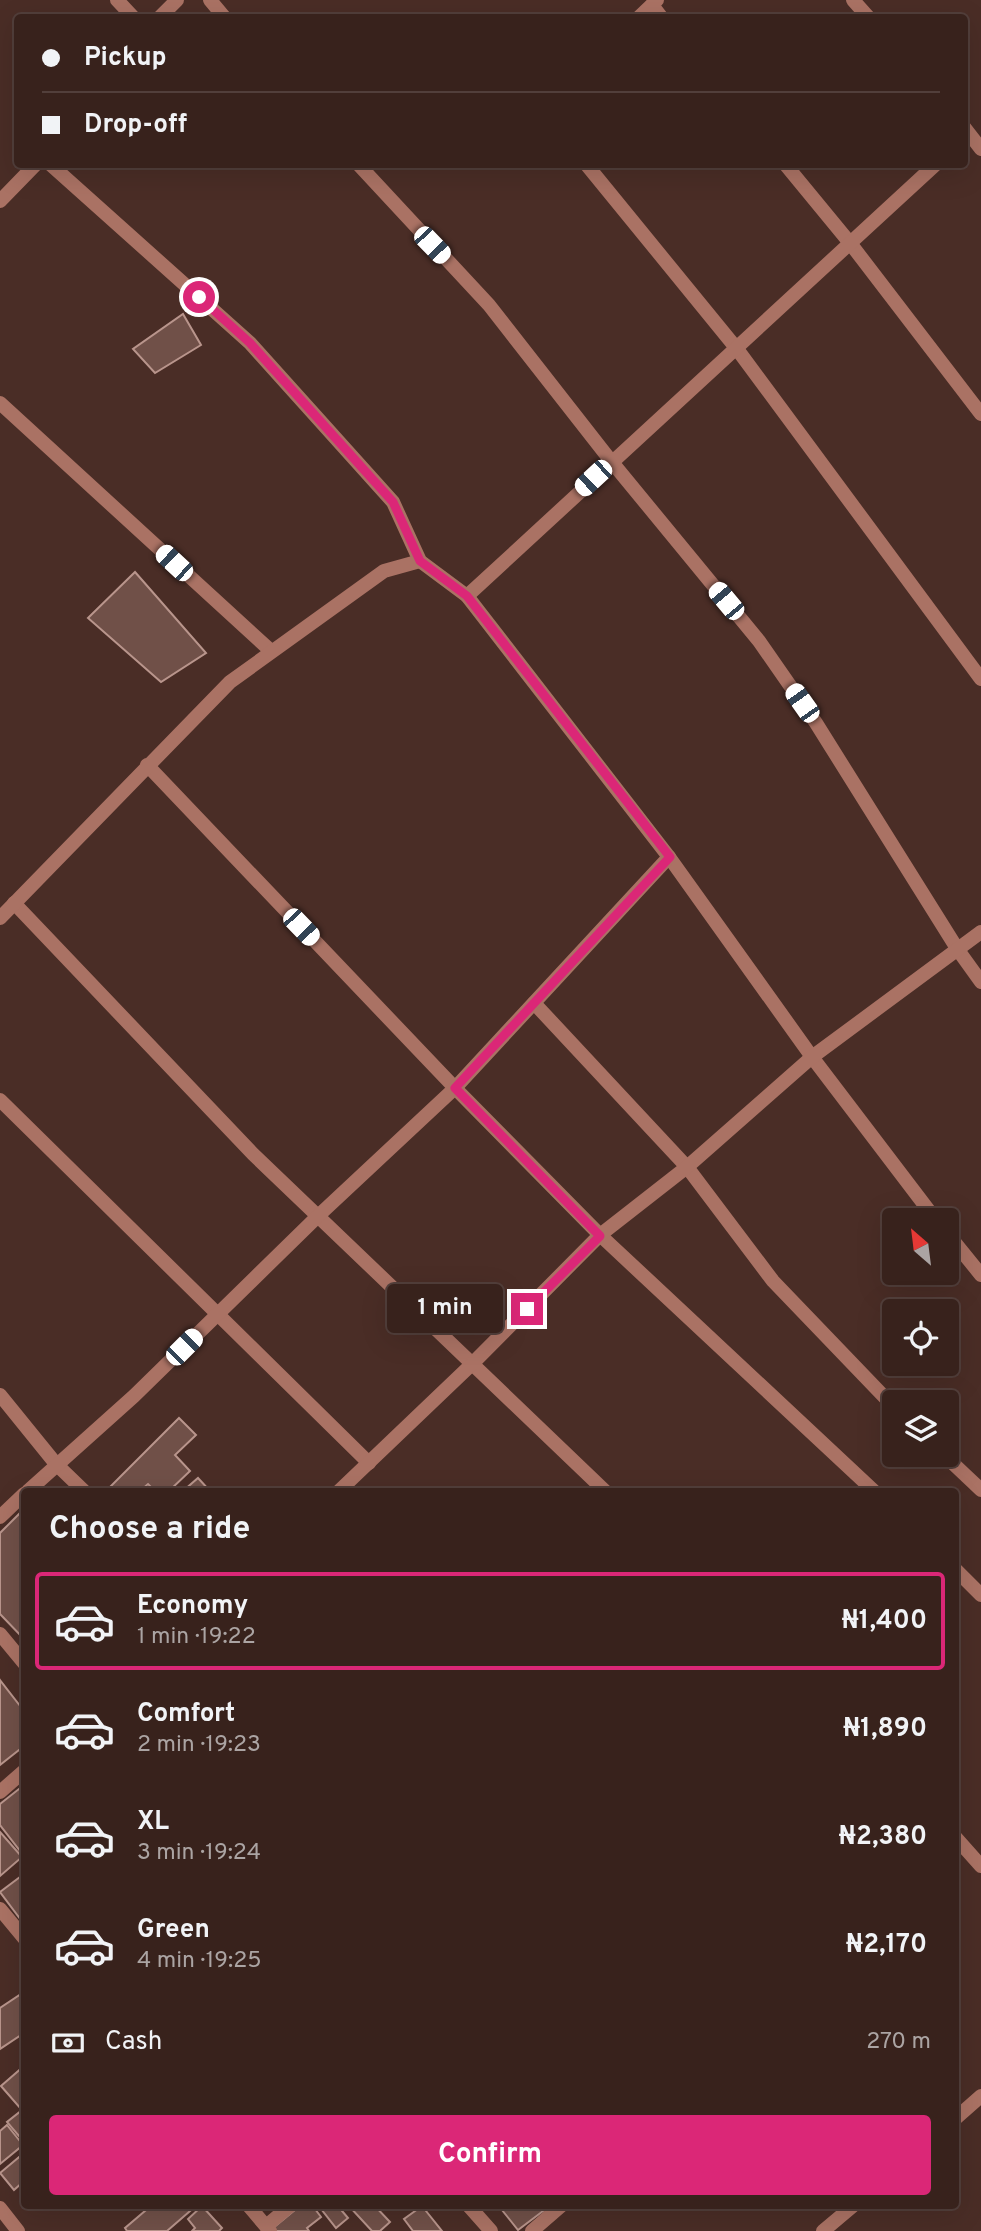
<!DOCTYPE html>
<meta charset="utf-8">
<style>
body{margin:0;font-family:Overpass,sans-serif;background:#3f2a25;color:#f1f3f6;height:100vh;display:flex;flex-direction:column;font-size:26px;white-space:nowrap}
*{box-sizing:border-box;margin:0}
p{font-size:23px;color:#aba4a3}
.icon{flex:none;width:38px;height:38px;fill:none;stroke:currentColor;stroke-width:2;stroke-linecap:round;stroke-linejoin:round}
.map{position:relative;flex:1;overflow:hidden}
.side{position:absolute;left:21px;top:1488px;width:938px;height:721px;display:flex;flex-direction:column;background:#38221c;border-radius:7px;box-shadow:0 7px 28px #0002,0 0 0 2px #523f3b}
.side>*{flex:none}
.banner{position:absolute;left:14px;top:14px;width:954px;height:154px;border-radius:7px;box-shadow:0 7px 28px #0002,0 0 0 2px #523f3b;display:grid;align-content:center;height:154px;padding:0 28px;background:#38221c}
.needle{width:46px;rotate:332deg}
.tools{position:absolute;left:882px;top:1208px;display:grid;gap:14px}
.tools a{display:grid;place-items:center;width:77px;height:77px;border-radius:7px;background:#38221c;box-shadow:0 7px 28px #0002,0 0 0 2px #523f3b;font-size:35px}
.end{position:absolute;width:32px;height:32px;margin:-16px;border:9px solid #db2777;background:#fff;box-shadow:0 0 0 4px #fff}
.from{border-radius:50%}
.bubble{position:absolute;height:49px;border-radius:7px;background:#38221c;box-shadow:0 7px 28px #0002,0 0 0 2px #523f3b;font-size:23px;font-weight:700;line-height:49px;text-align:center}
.car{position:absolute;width:21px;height:42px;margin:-21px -10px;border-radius:9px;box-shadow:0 0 5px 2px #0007;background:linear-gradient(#fff 24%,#345 0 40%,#fff 0 76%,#345 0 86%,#fff 0)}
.banner b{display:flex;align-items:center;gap:24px;height:66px;font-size:26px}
.banner b+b{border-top:2px solid #523f3b}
.banner i{width:18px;height:18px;background:#f1f3f6}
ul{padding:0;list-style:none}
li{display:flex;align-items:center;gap:21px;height:98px;margin:0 14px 10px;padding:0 14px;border:4px solid transparent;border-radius:7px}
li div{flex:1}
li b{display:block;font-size:26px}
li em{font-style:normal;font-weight:700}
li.on{border-color:#db2777}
li>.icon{width:63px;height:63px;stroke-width:1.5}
h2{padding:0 28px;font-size:32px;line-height:84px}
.pay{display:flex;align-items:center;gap:18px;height:77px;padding:0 28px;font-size:26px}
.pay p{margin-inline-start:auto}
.cta{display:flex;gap:14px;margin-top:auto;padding:14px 28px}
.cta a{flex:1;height:80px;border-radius:7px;background:#db2777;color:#fff;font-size:28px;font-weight:700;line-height:80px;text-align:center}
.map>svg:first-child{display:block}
.building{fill:#705048;stroke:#b9958c;stroke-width:2}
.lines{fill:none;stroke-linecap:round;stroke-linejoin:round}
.street{stroke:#aa7264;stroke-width:14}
.route{stroke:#db2777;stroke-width:9}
</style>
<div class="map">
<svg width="981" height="2231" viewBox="0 0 981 2231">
<rect width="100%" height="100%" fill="#4a2d26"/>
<g class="building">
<path d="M 183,314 L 201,345 L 155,373 L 133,349 Z"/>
<path d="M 135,572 L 206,653 L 161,682 L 88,618 Z"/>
<path d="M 179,1418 L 196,1435 L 175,1455 L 190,1471 L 169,1491 L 155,1491 L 148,1484 L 140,1491 L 106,1491 Z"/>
<path d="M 198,1478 L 210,1491 L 183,1491 Z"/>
<path d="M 24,1509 L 24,1639 L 0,1614 L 0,1533 Z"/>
<path d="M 0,1680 L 24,1711 L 24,1746 L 0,1765 Z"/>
<path d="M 24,1785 L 24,1856 L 0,1825 L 0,1804 Z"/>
<path d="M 0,1832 L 22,1857 L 0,1876 Z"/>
<path d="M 24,1874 L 24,1924 L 0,1892 Z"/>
<path d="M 21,1994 L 24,2000 L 24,2033 L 0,2049 L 0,2008 Z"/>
<path d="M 24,2066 L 24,2142 L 7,2122 L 22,2110 L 1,2086 Z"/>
<path d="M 7,2125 L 23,2145 L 0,2164 L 0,2131 Z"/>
<path d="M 24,2153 L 24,2181 L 14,2190 L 0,2173 Z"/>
<path d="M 152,2205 L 197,2205 L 167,2231 L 127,2231 L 125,2228 Z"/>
<path d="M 301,2205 L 312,2205 L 321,2217 L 307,2228 L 309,2231 L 275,2231 L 273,2228 Z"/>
<path d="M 318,2205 L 337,2205 L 348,2218 L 336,2228 Z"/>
<path d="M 348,2205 L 374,2205 L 390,2222 L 380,2231 L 372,2231 Z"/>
<path d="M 498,2205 L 551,2205 L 518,2230 Z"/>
<path d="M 202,2206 L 222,2228 L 219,2231 L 192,2231 L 195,2228 L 188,2219 Z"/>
<path d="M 422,2206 L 442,2231 L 413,2231 L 404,2219 Z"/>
</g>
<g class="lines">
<g class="street">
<path d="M 117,0 L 134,18"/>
<path d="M 210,0 L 225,18"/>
<path d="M 853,0 L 869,18"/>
<path d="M 652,5 L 662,18"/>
<path d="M 159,18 L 177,0"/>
<path d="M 638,18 L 657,0"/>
<path d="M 964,127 L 981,149"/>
<path d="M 50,164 L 250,343 L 393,502 L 420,561 L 467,596 L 669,857 L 812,1057 L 936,1220"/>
<path d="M 358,164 L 489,305 L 611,461 L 759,641 L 816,723 L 958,950 L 981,982"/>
<path d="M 586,164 L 737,349 L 981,679"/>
<path d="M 785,164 L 850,243 L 981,414"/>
<path d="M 0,201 L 36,164"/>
<path d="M 0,403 L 271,651"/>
<path d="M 467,596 L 936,164"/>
<path d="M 147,765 L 455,1088 L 600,1235 L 874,1491"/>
<path d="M 14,903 L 253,1154 L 605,1491"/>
<path d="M 0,918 L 230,682 L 384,571 L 420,561"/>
<path d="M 534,1003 L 687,1167 L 773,1281 L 894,1407"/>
<path d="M 0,1100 L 369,1463"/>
<path d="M 947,1233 L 981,1275"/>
<path d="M 0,1395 L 56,1464 L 84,1491"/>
<path d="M 943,1454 L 981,1490"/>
<path d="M 28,1491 L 134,1396 L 318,1216 L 455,1088 L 669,857"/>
<path d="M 339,1491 L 472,1364 L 600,1235 L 687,1167 L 812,1057 L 981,932"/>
<path d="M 0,1517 L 24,1494"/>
<path d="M 956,1570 L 981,1595"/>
<path d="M 0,1634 L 24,1663"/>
<path d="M 0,1792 L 24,1771"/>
<path d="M 956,1838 L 981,1866"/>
<path d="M 0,1909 L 24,1938"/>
<path d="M 956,2118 L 981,2096"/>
<path d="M 248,2205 L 270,2231"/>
<path d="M 468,2205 L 491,2231"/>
<path d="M 0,2208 L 18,2231"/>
<path d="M 266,2226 L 291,2205"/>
<path d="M 532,2231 L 562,2205"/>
<path d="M 823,2231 L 854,2205"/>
</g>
</g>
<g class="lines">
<path class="route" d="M 199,297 L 250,343 L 393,502 L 420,561 L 467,596 L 670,857 L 455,1088 L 600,1236 L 527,1309"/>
</g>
</svg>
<div class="tools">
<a><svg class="needle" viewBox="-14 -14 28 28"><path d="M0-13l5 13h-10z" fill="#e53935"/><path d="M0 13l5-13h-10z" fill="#aba4a3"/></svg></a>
<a><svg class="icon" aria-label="locate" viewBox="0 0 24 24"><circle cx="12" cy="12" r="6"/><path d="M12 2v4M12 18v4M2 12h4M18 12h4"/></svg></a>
<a><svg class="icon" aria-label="layers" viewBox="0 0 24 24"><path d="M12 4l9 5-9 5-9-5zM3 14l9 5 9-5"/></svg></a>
</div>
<i class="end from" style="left:199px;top:297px"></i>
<i class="end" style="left:527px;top:1309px"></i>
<div class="bubble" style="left:387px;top:1284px;width:116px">1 min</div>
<i class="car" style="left:432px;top:245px;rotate:136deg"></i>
<i class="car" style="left:593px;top:478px;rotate:227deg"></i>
<i class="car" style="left:174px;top:563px;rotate:313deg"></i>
<i class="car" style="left:726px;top:601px;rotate:320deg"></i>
<i class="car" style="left:802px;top:703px;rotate:325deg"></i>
<i class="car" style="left:301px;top:927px;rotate:136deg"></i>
<i class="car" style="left:184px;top:1347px;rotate:45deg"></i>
<div class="banner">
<b><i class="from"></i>Pickup</b>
<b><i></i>Drop-off</b>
</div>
<section class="side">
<h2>Choose a ride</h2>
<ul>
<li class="on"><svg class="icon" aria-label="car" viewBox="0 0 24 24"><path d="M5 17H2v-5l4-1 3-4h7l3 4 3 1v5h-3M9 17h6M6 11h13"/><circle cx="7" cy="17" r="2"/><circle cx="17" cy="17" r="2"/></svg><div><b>Economy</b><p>1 min · 19:22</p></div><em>₦1,400</em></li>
<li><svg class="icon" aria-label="car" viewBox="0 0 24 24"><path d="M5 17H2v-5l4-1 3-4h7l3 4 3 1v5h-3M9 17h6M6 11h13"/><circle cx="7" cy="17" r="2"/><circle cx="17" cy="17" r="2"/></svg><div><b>Comfort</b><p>2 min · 19:23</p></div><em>₦1,890</em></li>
<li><svg class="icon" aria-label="car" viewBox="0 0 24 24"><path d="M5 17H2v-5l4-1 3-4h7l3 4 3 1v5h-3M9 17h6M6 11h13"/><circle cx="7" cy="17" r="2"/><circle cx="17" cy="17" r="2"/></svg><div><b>XL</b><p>3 min · 19:24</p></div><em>₦2,380</em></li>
<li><svg class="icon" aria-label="car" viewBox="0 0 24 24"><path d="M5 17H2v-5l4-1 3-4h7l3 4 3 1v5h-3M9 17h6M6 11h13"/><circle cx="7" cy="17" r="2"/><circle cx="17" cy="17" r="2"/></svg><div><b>Green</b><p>4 min · 19:25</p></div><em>₦2,170</em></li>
</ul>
<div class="pay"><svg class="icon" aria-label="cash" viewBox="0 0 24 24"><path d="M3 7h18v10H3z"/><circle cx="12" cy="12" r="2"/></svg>Cash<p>270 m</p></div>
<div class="cta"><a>Confirm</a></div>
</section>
</div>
